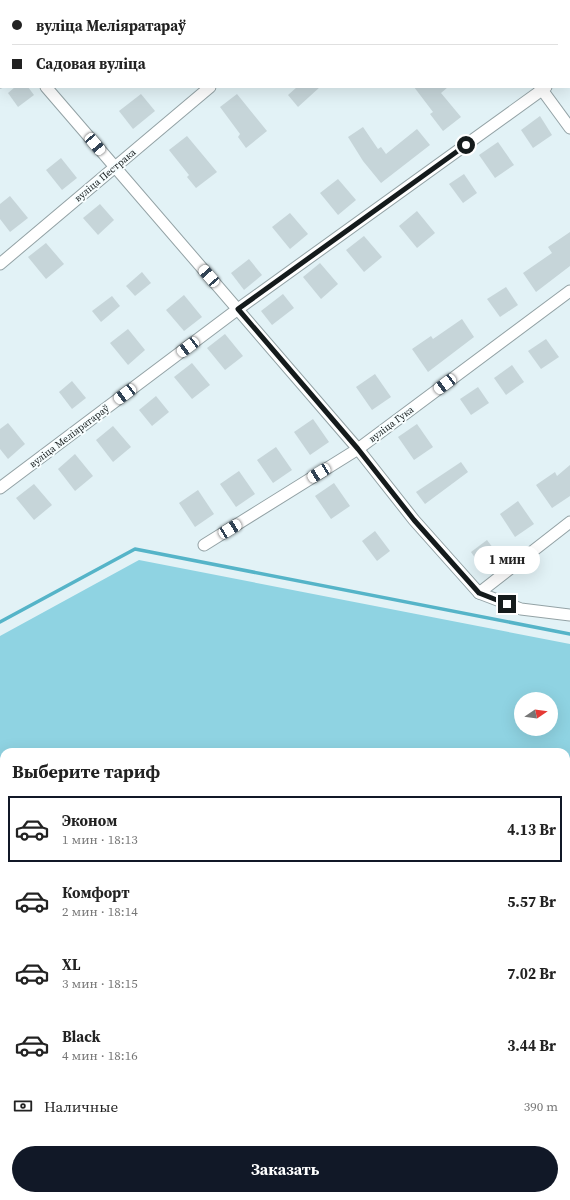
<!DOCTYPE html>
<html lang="ru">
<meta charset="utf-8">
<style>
body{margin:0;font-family:"Source Serif 4",serif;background:#f6f6f6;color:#222;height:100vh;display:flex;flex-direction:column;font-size:15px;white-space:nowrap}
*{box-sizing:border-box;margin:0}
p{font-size:13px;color:#767676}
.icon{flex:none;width:22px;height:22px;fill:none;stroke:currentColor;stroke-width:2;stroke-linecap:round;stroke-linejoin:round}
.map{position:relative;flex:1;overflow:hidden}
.sheet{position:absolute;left:0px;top:748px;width:570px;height:452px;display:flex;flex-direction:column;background:#fff;border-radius:12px 12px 0 0;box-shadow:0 4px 16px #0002}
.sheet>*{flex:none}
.guide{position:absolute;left:0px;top:0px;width:570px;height:88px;box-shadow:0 4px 16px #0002;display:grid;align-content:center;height:88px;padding:0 12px;background:#fff}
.needle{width:26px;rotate:77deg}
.fabs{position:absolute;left:514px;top:692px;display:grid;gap:8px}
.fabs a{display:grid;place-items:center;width:44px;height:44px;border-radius:50%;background:#fff;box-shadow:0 4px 16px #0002;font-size:20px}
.end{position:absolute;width:18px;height:18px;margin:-9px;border:5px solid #151b1c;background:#fff;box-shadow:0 0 0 2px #fff}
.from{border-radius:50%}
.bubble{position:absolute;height:28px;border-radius:14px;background:#fff;box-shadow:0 4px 16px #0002;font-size:13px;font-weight:700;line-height:28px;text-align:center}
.car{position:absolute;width:12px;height:24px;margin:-12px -6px;border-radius:5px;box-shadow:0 0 3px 1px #0007;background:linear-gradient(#fff 24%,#345 0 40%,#fff 0 76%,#345 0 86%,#fff 0)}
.guide b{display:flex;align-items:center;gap:14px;height:38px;font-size:15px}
.guide b+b{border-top:1px solid #e0e0e0}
.guide i{width:10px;height:10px;background:#222}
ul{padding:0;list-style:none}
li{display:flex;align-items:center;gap:12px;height:66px;margin:0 8px 6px;padding:0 4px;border:2px solid transparent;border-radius:0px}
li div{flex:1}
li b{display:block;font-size:15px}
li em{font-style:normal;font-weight:700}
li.active{border-color:#111827}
li>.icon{width:36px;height:36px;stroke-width:1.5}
h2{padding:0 12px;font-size:18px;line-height:48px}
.pay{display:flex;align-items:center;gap:10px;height:44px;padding:0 12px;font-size:15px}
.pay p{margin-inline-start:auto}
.primary-button{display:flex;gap:8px;margin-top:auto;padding:8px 12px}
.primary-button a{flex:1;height:46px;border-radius:24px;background:#111827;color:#fff;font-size:16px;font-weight:700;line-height:46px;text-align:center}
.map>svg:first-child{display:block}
.green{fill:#8fd3e2;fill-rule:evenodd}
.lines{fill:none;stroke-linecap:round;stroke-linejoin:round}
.stream{stroke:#55b4c8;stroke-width:3.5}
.building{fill:#c6d5d9}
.minor-casing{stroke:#93a2a5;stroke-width:13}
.primary-casing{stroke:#984a67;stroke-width:19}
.minor{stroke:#fff;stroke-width:11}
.primary{stroke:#eba1bc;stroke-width:17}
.route{stroke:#151b1c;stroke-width:5}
.labels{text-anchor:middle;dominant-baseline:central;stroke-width:4;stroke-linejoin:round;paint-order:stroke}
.street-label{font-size:10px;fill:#151b1c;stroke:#f7feff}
</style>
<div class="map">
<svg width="570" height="1200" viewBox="0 0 570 1200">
<rect width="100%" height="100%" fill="#e2f2f6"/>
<path class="green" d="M 139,560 L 570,644 L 570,926 L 566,925 L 566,752 L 4,752 L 4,860 L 0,860 L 0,636 ZM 521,699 L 551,699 L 551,729 L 521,729 Z"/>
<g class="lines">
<path class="stream" d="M 0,622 L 135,549 L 570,634"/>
</g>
<g class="building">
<path d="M 15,87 L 28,87 L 34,95 L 18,107 L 8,93 Z"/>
<path d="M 297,87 L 320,87 L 298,107 L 288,95 Z"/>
<path d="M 414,87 L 448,87 L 441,93 L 461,117 L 443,131 L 430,114 L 433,112 Z"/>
<path d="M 141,94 L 155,111 L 133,129 L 119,111 Z"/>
<path d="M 237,94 L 267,131 L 246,148 L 238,137 L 240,134 L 220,107 Z"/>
<path d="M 540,116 L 552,135 L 533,148 L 521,130 Z"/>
<path d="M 363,127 L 378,149 L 381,147 L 386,154 L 417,129 L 430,145 L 381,183 L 363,161 L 348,137 Z"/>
<path d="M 187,136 L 217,172 L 196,188 L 187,177 L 189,175 L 169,150 Z"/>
<path d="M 498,142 L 514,165 L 495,178 L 479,155 Z"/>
<path d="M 61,158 L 77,178 L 62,190 L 46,170 Z"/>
<path d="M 464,174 L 477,193 L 463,203 L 449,184 Z"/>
<path d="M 338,179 L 356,200 L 338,215 L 320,193 Z"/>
<path d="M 10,196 L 28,218 L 10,232 L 0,219 L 0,204 Z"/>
<path d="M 100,204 L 114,220 L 98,235 L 83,218 Z"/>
<path d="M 417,211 L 435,233 L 417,248 L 399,226 Z"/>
<path d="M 290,213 L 308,234 L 290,249 L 272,227 Z"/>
<path d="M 570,232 L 570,266 L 536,292 L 523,273 L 552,253 L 548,247 Z"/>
<path d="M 364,236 L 382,257 L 364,272 L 346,250 Z"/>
<path d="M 46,243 L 64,264 L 46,279 L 28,257 Z"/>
<path d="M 249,259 L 262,275 L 244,290 L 231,273 Z"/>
<path d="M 320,263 L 338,284 L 321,299 L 303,277 Z"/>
<path d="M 142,272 L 151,283 L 135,296 L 126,286 Z"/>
<path d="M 506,287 L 518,305 L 500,317 L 487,299 Z"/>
<path d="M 283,294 L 294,308 L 272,325 L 261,311 Z"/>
<path d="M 184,295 L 202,317 L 184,331 L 166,310 Z"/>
<path d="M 112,296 L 120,306 L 101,322 L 92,311 Z"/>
<path d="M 462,319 L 474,337 L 428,372 L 412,349 L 431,336 L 433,339 Z"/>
<path d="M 128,329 L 145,350 L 128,365 L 110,343 Z"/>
<path d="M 225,334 L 243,356 L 225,370 L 207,348 Z"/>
<path d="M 546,339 L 559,357 L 541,369 L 528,351 Z"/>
<path d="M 192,363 L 210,385 L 192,399 L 174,377 Z"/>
<path d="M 512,365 L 524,382 L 506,395 L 494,378 Z"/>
<path d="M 375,374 L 391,397 L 372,410 L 356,387 Z"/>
<path d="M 72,381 L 86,398 L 72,409 L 59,392 Z"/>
<path d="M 478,387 L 489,403 L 471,415 L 460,399 Z"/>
<path d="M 156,396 L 169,412 L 152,426 L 139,410 Z"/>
<path d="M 313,419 L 329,442 L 310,455 L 294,432 Z"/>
<path d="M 8,423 L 25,444 L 8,459 L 0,449 L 0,429 Z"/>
<path d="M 417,424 L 433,447 L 414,460 L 398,437 Z"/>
<path d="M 113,426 L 131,447 L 113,462 L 96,440 Z"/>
<path d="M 276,447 L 292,470 L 273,483 L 257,460 Z"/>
<path d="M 75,454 L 93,476 L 75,491 L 58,469 Z"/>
<path d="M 461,462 L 468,472 L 425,504 L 416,492 Z"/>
<path d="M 570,465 L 570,496 L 552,508 L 536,485 L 555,472 L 557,476 Z"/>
<path d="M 239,471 L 255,494 L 236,507 L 220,484 Z"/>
<path d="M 334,483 L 350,506 L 331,519 L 315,496 Z"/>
<path d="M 34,484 L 52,505 L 34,520 L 16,498 Z"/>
<path d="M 198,490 L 214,514 L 195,527 L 179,503 Z"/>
<path d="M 518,501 L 534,524 L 515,537 L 500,514 Z"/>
<path d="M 375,531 L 390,551 L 377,561 L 362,541 Z"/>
<path d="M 487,540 L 499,556 L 482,568 L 471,552 Z"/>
</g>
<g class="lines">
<g class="minor-casing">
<g id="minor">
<path d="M 483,0 L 484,1"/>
<path d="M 97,1 L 98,0"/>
<path d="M 313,1 L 315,0"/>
<path d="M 0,34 L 1,35"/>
<path d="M 569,73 L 570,72"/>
<path d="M 0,82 L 1,81"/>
<path d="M 46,87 L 358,449 L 414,520 L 479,593 L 521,609 L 570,615"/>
<path d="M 540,87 L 570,128"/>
<path d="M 0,264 L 210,87"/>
<path d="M 0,488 L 238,309 L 546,87"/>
<path d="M 204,545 L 358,449 L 570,291"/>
<path d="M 479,593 L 570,522"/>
</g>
</g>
<g class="primary-casing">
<g id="primary">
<path d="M 0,884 L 4,884"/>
<path d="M 566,951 L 570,951"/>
</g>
</g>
<use href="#minor" class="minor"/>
<use href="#primary" class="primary"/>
</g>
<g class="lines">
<path class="route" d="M 466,145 L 238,309 L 358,449 L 414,520 L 479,593 L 507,604"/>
</g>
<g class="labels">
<g class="street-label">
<text transform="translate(105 175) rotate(-40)">вуліца Пестрака</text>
<text transform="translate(391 424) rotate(-37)">вуліца Гука</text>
<text transform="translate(69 436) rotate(-37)">вуліца Меліяратараў</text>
</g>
</g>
</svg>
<div class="fabs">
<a><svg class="needle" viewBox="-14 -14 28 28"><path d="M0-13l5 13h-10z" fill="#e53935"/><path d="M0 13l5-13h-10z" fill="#767676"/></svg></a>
</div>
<i class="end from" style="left:466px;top:145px"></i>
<i class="end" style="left:507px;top:604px"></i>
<div class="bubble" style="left:474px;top:546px;width:66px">1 мин</div>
<i class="car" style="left:95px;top:144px;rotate:140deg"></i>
<i class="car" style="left:209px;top:276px;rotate:319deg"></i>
<i class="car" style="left:188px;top:347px;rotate:233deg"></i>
<i class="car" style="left:445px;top:384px;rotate:233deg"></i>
<i class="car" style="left:125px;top:394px;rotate:233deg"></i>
<i class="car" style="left:319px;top:473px;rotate:238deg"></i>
<i class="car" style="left:230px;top:529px;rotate:58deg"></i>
<div class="guide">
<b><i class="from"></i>вуліца Меліяратараў</b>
<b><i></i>Садовая вуліца</b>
</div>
<section class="sheet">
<h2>Выберите тариф</h2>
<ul>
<li class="active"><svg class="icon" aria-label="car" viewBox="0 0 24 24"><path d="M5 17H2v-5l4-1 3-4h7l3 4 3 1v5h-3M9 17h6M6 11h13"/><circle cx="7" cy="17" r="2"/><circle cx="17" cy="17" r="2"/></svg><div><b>Эконом</b><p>1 мин · 18:13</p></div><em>4.13 Br</em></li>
<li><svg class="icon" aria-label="car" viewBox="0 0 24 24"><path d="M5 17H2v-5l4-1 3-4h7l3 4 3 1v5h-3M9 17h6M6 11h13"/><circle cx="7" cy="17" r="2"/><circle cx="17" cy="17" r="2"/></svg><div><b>Комфорт</b><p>2 мин · 18:14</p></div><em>5.57 Br</em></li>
<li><svg class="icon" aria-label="car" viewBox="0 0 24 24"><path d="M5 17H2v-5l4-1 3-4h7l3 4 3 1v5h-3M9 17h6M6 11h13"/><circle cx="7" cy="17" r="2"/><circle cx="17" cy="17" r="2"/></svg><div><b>XL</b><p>3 мин · 18:15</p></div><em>7.02 Br</em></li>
<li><svg class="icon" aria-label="car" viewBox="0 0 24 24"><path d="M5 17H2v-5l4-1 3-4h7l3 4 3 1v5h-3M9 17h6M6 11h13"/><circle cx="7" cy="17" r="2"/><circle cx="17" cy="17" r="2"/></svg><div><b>Black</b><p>4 мин · 18:16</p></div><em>3.44 Br</em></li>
</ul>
<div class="pay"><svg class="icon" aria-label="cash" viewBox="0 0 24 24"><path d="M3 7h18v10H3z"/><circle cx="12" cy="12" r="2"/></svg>Наличные<p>390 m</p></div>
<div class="primary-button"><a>Заказать</a></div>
</section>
</div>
